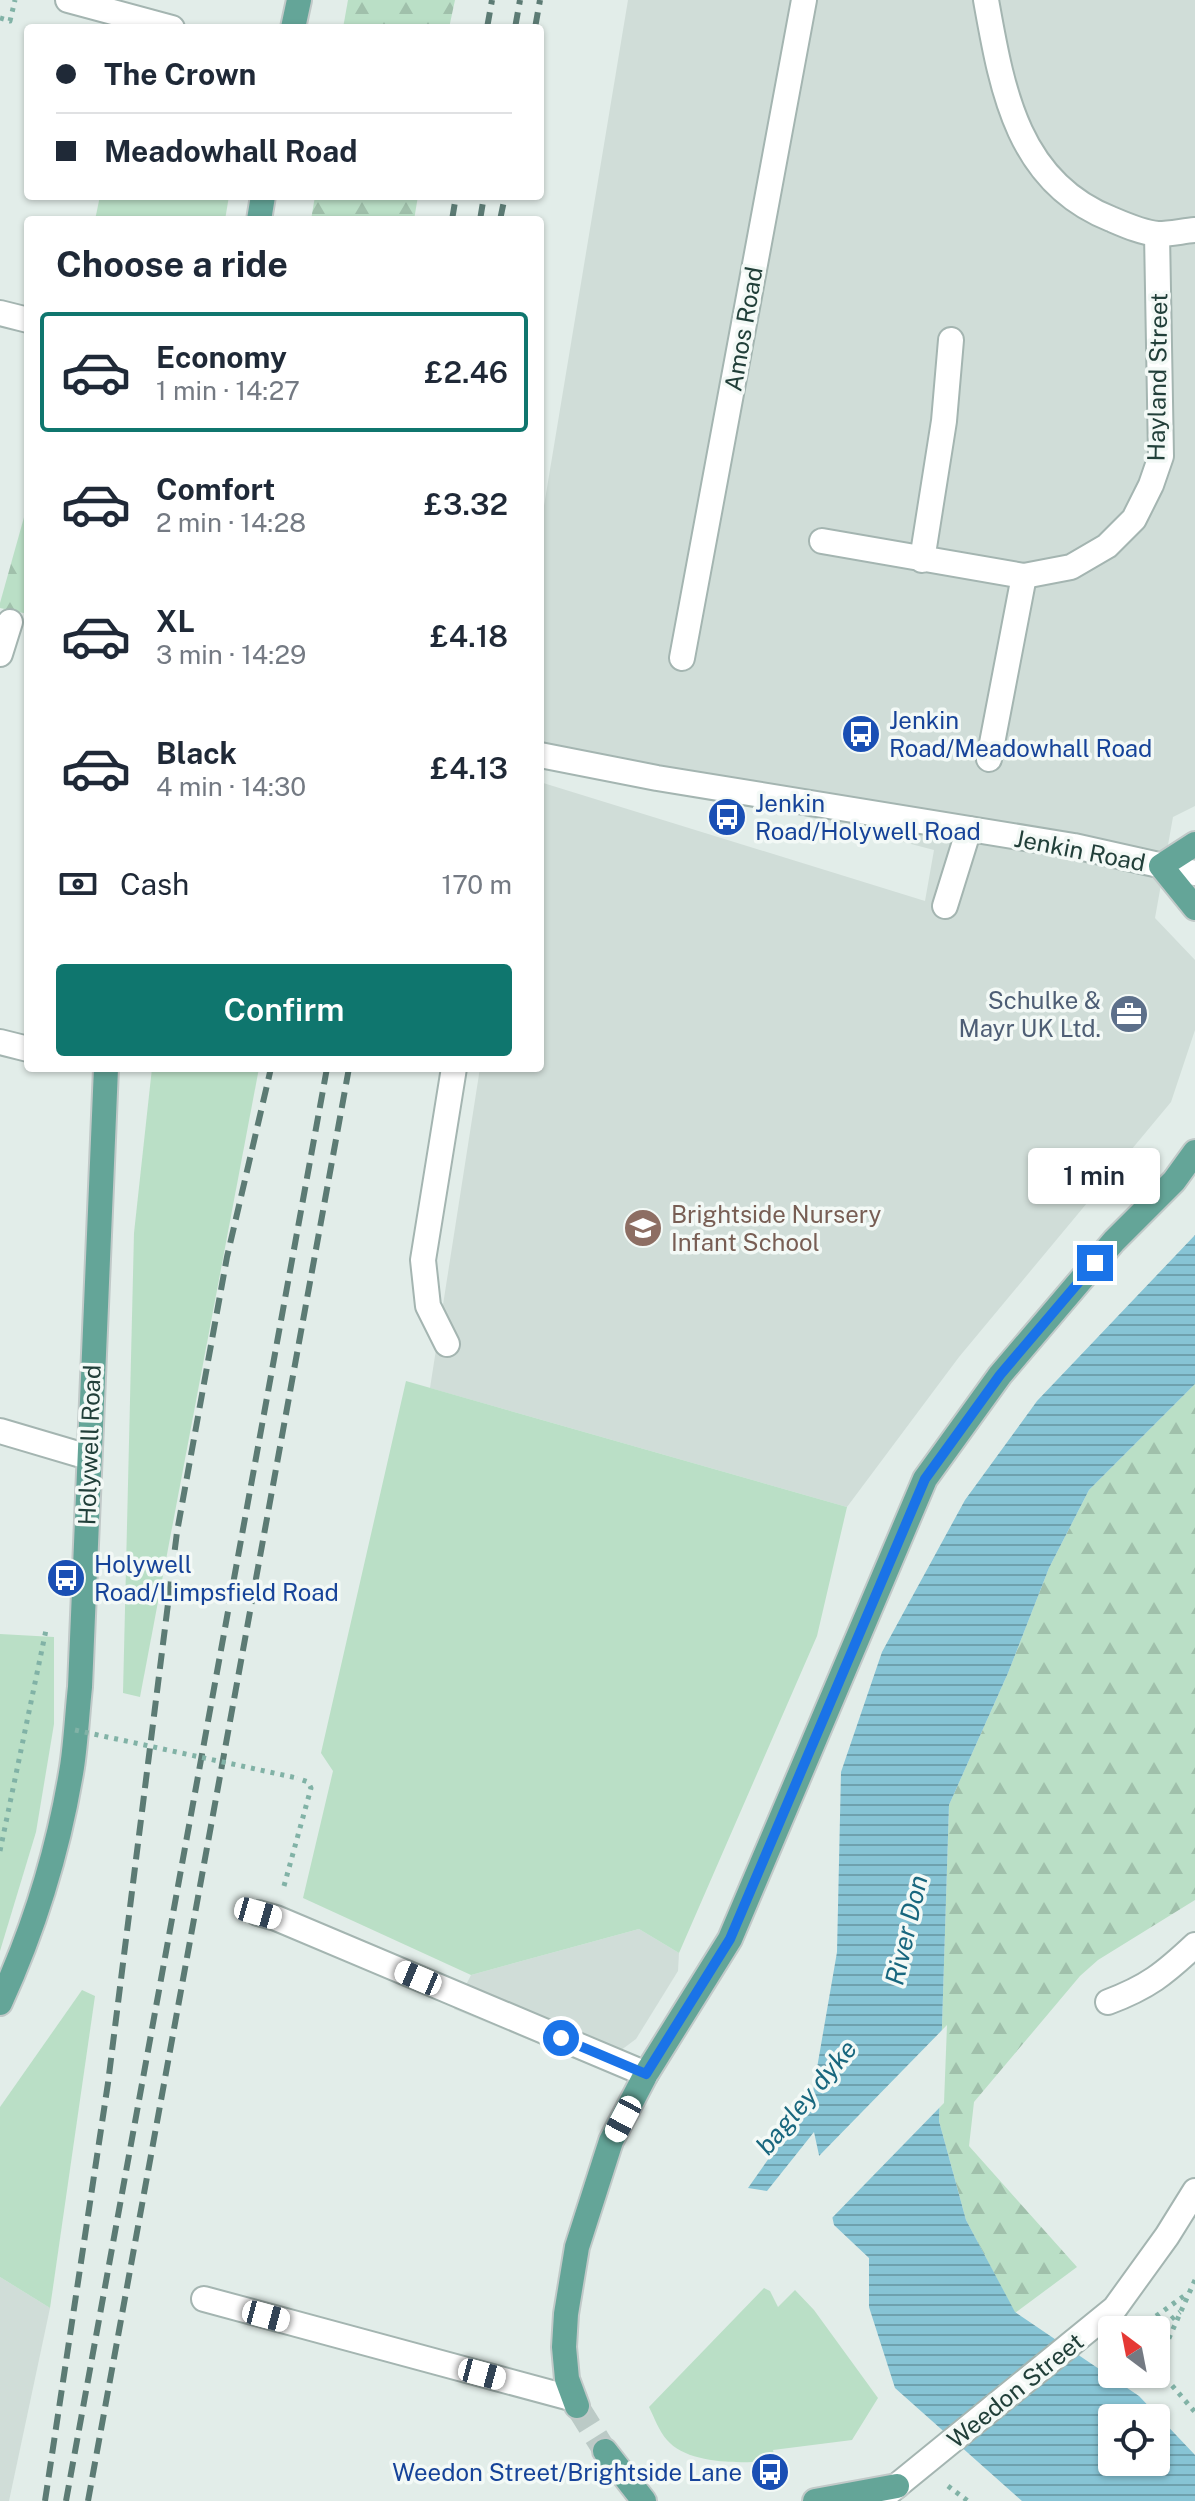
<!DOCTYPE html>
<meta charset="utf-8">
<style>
body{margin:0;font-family:"Public Sans",sans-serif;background:#f2f2f3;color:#1f2937;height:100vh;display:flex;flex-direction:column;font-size:30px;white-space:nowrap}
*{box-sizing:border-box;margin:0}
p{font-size:26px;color:#747a83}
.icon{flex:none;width:44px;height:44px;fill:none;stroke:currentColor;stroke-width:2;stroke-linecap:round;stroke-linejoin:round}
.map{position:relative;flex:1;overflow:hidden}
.sheet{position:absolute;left:24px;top:216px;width:520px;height:856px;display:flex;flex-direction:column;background:#fff;border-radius:8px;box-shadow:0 2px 6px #0004}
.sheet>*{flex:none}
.top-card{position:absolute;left:24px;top:24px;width:520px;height:176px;border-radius:8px;box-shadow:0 2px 6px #0004;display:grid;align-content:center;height:176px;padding:0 32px;background:#fff}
.needle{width:52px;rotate:328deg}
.controls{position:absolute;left:1098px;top:2316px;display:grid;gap:16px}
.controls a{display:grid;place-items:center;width:72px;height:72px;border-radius:8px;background:#fff;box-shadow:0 2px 6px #0004;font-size:40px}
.end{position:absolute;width:36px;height:36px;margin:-18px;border:10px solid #1a73e8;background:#fff;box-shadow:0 0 0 4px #fff}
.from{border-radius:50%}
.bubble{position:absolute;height:56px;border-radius:8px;background:#fff;box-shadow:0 2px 6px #0004;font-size:26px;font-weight:600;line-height:56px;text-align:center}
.car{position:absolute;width:24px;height:48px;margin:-24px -12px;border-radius:10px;box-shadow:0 0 6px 2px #0007;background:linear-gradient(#fff 24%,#345 0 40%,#fff 0 76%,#345 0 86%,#fff 0)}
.top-card b{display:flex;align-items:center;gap:28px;height:76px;font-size:30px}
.top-card b+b{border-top:2px solid #e0e1e3}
.top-card i{width:20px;height:20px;background:#1f2937}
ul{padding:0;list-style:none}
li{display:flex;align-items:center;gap:24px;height:120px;margin:0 16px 12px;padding:0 16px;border:4px solid transparent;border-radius:8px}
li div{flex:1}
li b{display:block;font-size:30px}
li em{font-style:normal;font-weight:600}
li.selected{border-color:#0f766e}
li>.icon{width:72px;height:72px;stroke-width:1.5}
h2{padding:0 32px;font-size:36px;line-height:96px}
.pay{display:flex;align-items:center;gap:20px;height:88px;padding:0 32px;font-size:30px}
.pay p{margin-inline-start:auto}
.primary-button{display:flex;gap:16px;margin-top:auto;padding:16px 32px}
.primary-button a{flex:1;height:92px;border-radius:8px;background:#0f766e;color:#fff;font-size:32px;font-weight:600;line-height:92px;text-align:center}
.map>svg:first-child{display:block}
.built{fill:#d0ddd8}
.green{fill:#badfc6}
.forest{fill:url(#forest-firs)}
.water{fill:url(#water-rules);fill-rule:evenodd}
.pier{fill:#e2ede9}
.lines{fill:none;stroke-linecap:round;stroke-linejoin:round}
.major-tunnel{stroke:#bbcac6;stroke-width:24;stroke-dasharray:24 12;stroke-linecap:butt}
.minor-casing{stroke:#a4b5b1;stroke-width:28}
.major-casing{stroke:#c1c9c8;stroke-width:28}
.path{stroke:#81b2a6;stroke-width:5;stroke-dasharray:4 6;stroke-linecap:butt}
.minor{stroke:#fff;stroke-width:24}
.major{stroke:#64a598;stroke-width:24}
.rail{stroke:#5c7b74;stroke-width:6;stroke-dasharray:16 8;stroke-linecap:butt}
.path-bridge{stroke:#81b2a6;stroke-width:5;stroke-dasharray:4 6;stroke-linecap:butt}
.route{stroke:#1a73e8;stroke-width:10}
.labels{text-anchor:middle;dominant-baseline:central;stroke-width:7;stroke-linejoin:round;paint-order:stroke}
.street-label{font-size:24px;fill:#213f39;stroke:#f3f9f6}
.transit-label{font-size:24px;fill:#164399;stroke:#f3f9f6;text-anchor:start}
.service-label{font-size:24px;fill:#4e5e75;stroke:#f3f9f6;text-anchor:end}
.education-label{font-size:24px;fill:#785e54;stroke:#f3f9f6;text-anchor:start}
.water-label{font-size:26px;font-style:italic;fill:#18677e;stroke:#f3f9f6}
</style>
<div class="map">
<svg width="1195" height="2501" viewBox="0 0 1195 2501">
<defs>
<pattern id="forest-firs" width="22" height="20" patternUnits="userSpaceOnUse" patternTransform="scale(2)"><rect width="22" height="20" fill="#badfc6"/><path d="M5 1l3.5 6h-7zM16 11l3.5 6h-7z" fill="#a0c0ab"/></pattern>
<pattern id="water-rules" width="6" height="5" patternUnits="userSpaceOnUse" patternTransform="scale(2)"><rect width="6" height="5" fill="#87c4d5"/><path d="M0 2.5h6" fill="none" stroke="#6ea1ae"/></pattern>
</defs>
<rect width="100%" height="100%" fill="#e2ede9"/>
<g class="built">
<path d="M 628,0 L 1195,0 L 1195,806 L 1173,817 L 1155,918 L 1195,960 L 1195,1030 L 1171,1102 L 959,1357 L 847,1507 L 430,1388 L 480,1068 L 540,1068 L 540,782 L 925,901 L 934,850 L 540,747 L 540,530 Z"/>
<path d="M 639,1929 L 679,1953 L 678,1971 L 636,2039 L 597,2068 L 454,2009 L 471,1975 Z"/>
<path d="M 0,2277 L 50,2308 L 9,2501 L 0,2501 Z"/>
</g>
<g class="green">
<path d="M 100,196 L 229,196 L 225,220 L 95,220 Z"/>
<path d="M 152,1068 L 259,1068 L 140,1697 L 123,1693 L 134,1233 Z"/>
<path d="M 406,1381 L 847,1507 L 817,1636 L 679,1953 L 639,1929 L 471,1975 L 303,1898 L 333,1771 L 321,1753 Z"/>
<path d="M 0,1634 L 54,1637 L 54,1724 L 36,1832 L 0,1951 Z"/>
<path d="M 82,1990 L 95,1996 L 50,2308 L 0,2277 L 0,2107 Z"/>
<path d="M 764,2288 L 770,2291 L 778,2307 L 795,2290 L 814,2310 L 878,2398 L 852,2440 L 773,2450 L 775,2460 C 745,2464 688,2465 667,2440 C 659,2431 654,2417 649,2407 Z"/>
</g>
<g class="forest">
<path d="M 348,0 L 455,0 L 449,28 L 343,28 Z"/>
<path d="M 315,196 L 418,196 L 414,220 L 311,220 Z"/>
<path d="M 28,503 L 28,614 L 0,608 L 0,603 Z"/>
<path d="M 1195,1384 L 1195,1900 L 1098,1960 L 1080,1976 L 974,2102 L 969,2146 L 1077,2267 L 1015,2313 L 966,2220 L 939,2121 L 949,1805 L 1008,1673 L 1049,1568 L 1089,1490 Z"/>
</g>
<path class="water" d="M 1195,1235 L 1195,1384 L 1089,1490 L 1049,1568 L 1008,1673 L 949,1805 L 939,2121 L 966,2220 L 1015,2312 L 1139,2396 L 1195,2455 L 1195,2501 L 1022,2501 L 895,2388 L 869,2307 L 869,2258 L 834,2225 L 814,2132 L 767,2191 L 748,2188 L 812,2097 L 837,1952 L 841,1772 L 882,1652 L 965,1500 L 1037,1401 ZM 1112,2418 L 1156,2418 L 1156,2462 L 1112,2462 Z"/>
<path class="pier" d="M 947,2025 L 944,2103 L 829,2221 L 816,2159 Z"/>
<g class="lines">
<path class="major-tunnel" d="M 577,2406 L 605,2451"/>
<g class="minor-casing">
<g id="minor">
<path d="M 68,0 L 172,28"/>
<path d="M 986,0 C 1002,89 1017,182 1111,219 C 1125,225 1143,233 1158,234 C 1170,234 1183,231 1195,230"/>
<path d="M 0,313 L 28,320"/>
<path d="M 822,541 L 1024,576 L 1071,567 L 1107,546 L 1134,519 L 1151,485 L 1161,456 L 1157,234"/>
<path d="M 922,560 L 944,421 L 951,340"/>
<path d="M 0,654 L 10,622"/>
<path d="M 682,658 L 804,0"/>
<path d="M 540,755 L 657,778 L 1074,846 L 1195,873"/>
<path d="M 989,759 L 1024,576"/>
<path d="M 945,906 L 969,829"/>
<path d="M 0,1042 L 28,1049"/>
<path d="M 447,1344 L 428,1306 L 423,1260 L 454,1068"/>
<path d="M 0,1431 L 88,1457"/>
<path d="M 258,1913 L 276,1918 L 646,2074"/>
<path d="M 1108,2002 C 1148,1987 1164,1974 1195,1945"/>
<path d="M 204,2299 L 574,2399"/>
<path d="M 883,2497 L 1115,2308 L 1167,2236 L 1195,2191"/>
</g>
</g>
<g class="major-casing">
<g id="major">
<path d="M 293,28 L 299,0"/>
<path d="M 259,220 L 263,196"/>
<path d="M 1195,844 L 1161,866 L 1195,908"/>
<path d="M 0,2003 C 34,1929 59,1848 72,1767 C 76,1741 77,1714 80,1687 L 106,1068"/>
<path d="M 577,2406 L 567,2379 L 564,2347 L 566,2314 L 577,2247 L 611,2141 L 646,2074 L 730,1939 L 925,1479 L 1000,1375 L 1114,1241 L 1174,1181 L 1195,1152"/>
<path d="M 605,2451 L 644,2501"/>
<path d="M 815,2501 L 897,2486"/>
</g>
</g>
<g class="path">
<path d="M 0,18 L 10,21 L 15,0"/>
<path d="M 0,1851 L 46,1630"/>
<path d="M 284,1886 L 311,1788 L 308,1782 L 297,1778"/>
<path d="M 1195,2280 L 1156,2367 L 1195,2412"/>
<path d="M 1148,2322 L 1188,2293"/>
<path d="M 1156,2332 L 1180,2312"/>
<path d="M 948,2486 L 968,2501"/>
</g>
<use href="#minor" class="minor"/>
<use href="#major" class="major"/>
<g class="rail">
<path d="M 487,28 L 492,0"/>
<path d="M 515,28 L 520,0"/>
<path d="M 535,28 L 540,0"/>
<path d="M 452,220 L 456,196"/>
<path d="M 480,220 L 484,196"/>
<path d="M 500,220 L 505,196"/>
<path d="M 45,2501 L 108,2083 L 177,1532 L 227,1257 L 271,1068"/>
<path d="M 66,2501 L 327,1068"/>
<path d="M 88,2501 L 349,1068"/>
</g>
<path class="path-bridge" d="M 75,1730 L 297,1778"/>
</g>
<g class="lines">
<path class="route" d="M 561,2038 L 646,2074 L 730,1939 L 925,1479 L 1000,1375 L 1095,1263"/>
</g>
<defs>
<g id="bus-disc" transform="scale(2)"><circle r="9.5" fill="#1a4fb4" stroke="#f3f9f6"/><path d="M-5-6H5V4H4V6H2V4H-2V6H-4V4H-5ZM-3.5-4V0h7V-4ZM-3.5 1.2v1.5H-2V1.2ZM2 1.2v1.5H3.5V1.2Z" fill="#fff"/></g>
<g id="office-disc" transform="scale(2)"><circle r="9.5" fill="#5c6f8a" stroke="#f3f9f6"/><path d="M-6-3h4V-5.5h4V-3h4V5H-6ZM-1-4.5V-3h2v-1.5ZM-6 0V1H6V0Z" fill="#fff"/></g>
<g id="school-disc" transform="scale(2)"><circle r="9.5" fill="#8d6e63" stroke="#f3f9f6"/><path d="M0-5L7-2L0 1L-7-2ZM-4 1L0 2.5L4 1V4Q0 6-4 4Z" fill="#fff"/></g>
</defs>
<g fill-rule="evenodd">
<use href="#bus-disc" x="861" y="734"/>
<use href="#bus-disc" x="727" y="817"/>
<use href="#office-disc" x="1129" y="1014"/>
<use href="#school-disc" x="643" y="1228"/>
<use href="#bus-disc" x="66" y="1578"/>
<use href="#bus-disc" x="770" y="2472"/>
</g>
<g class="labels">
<g class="street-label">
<text transform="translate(743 329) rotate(-80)">Amos Road</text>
<text transform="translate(1157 377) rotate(-89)">Hayland Street</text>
<text transform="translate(1080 850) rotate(11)">Jenkin Road</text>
<text transform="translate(89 1445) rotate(-88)">Holywell Road</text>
<text transform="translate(1015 2390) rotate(-39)">Weedon Street</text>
</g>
<g class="transit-label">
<text x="889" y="720">Jenkin<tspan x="889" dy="28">Road/Meadowhall Road</tspan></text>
<text x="755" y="803">Jenkin<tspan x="755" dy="28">Road/Holywell Road</tspan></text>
<text x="94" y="1564">Holywell<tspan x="94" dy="28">Road/Limpsfield Road</tspan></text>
<text x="742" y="2472" text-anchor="end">Weedon Street/Brightside Lane</text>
</g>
<g class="service-label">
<text x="1101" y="1000">Schulke &amp;<tspan x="1101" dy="28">Mayr UK Ltd.</tspan></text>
</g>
<g class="education-label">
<text x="671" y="1214">Brightside Nursery<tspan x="671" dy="28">Infant School</tspan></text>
</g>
<g class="water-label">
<text transform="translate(906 1930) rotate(-77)">River Don</text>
<text transform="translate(806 2097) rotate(-50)">bagley dyke</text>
</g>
</g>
</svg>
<div class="controls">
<a><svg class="needle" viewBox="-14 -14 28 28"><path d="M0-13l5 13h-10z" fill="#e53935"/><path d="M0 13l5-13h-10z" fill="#747a83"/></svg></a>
<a><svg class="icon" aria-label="locate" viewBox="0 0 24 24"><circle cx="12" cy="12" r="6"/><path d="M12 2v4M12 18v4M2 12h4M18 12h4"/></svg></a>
</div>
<i class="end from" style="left:561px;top:2038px"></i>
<i class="end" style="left:1095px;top:1263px"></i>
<div class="bubble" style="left:1028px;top:1148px;width:132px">1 min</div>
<i class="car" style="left:258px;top:1913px;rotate:106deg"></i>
<i class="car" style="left:418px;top:1978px;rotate:293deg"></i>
<i class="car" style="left:623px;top:2119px;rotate:208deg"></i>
<i class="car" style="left:266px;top:2316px;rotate:105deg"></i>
<i class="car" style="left:482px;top:2374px;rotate:105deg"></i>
<div class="top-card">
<b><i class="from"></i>The Crown</b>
<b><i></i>Meadowhall Road</b>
</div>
<section class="sheet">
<h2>Choose a ride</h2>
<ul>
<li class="selected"><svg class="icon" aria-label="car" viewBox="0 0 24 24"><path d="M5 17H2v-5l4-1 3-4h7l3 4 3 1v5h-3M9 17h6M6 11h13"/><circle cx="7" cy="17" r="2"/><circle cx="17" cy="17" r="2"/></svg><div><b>Economy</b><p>1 min · 14:27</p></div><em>£2.46</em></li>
<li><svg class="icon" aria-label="car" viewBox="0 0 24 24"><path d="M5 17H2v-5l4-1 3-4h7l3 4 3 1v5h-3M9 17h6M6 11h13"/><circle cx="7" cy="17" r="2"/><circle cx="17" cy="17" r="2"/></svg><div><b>Comfort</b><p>2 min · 14:28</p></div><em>£3.32</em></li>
<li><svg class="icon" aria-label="car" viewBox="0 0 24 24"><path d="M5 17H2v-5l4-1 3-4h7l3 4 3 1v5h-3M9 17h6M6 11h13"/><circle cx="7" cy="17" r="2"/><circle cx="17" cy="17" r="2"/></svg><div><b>XL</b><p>3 min · 14:29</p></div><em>£4.18</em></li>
<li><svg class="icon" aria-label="car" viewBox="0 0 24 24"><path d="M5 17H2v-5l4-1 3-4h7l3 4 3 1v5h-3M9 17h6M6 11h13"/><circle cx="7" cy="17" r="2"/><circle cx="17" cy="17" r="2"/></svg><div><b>Black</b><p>4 min · 14:30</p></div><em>£4.13</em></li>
</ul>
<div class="pay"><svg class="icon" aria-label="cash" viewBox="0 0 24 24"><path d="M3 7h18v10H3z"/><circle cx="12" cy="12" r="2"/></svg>Cash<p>170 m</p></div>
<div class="primary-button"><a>Confirm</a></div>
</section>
</div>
